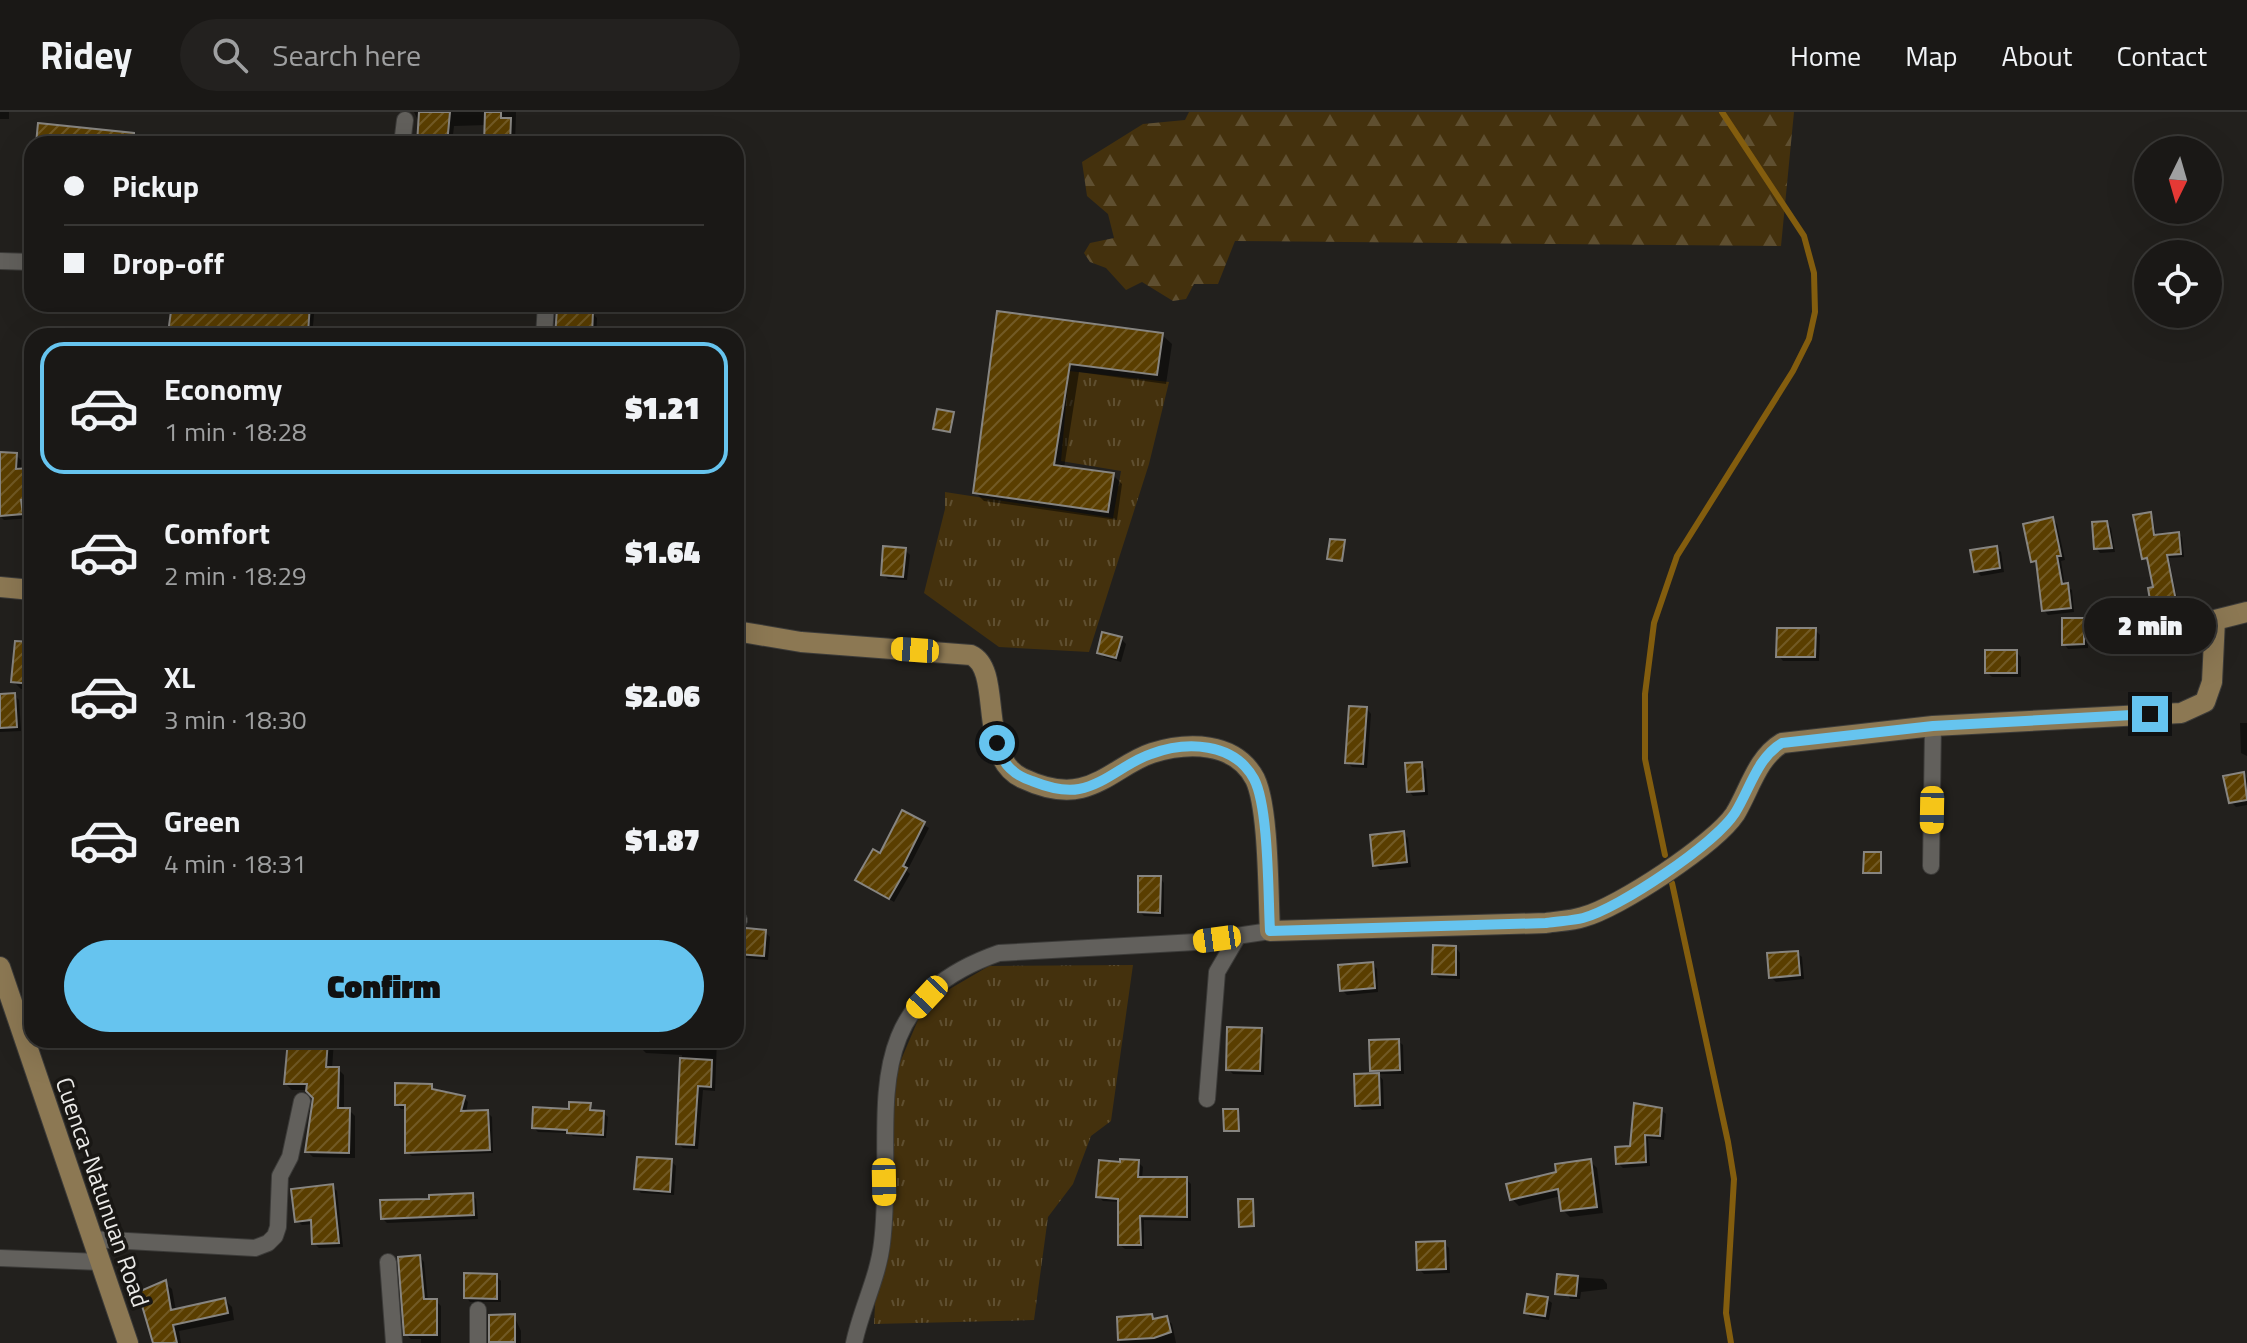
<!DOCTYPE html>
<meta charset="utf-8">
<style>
body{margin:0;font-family:"Titillium Web",sans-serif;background:#23211f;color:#f1f3f6;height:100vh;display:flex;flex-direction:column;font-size:30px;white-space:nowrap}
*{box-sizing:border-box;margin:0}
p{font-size:26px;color:#9fa0a1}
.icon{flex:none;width:44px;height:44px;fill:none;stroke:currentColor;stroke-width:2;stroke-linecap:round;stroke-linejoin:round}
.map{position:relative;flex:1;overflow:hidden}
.panel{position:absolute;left:24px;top:216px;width:720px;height:720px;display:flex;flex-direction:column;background:#1a1816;border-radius:24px;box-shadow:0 8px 32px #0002,0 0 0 2px #383735}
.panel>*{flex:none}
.banner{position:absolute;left:24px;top:24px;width:720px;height:176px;border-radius:24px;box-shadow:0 8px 32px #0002,0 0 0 2px #383735;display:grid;align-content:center;height:176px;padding:0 40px;background:#1a1816}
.needle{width:52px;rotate:185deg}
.fabs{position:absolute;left:2134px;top:24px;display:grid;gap:16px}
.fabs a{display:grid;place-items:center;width:88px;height:88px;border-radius:50%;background:#1a1816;box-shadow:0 8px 32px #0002,0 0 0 2px #383735;font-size:40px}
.end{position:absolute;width:36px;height:36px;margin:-18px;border:10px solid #66c4ef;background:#111;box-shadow:0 0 0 4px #111}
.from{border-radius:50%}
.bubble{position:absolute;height:56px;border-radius:28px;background:#1a1816;box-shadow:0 8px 32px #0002,0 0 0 2px #383735;font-size:26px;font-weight:800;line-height:56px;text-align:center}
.car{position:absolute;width:24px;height:48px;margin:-24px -12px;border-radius:10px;box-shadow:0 0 6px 2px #0007;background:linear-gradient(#f5c518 24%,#345 0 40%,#f5c518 0 76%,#345 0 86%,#f5c518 0)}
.banner b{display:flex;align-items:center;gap:28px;height:76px;font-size:30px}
.banner b+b{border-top:2px solid #383735}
.banner i{width:20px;height:20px;background:#f1f3f6}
ul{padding:14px 0 0;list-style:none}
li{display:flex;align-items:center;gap:24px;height:132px;margin:0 16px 12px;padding:0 24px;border:4px solid transparent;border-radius:24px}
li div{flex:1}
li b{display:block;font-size:30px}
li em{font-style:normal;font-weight:800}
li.on{border-color:#66c4ef}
li>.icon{width:72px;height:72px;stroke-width:1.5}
.button{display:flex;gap:16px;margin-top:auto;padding:16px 40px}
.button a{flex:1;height:92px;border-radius:48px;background:#66c4ef;color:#111;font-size:32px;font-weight:800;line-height:92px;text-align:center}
header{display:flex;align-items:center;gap:48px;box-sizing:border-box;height:112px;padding:0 40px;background:#1a1816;border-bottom:2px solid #383735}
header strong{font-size:38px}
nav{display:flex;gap:44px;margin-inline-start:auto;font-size:28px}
.search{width:560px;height:72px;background:#23211f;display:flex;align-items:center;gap:20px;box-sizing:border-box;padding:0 28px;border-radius:44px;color:#9fa0a1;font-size:30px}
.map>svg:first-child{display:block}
.grass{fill:url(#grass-tufts)}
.forest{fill:url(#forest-firs)}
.shadow{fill:#0007}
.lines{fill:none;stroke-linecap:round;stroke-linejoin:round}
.stream{stroke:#835d0e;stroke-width:6}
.building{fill:url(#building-hatch);stroke:#878581;stroke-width:2}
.street-casing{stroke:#3c3b39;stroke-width:18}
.secondary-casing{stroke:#3c3b39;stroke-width:22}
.street{stroke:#62605c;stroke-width:16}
.secondary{stroke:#8c7853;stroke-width:20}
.route{stroke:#66c4ef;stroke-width:10}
.labels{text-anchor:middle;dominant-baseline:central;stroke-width:7;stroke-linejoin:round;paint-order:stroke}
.street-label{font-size:24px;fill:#ebeae8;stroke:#191714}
</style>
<header>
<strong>Ridey</strong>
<div class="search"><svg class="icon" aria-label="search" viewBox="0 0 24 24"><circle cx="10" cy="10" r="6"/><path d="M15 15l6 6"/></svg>Search here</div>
<nav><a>Home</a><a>Map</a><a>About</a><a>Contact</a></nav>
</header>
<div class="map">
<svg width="2247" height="1231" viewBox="0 0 2247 1231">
<defs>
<pattern id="grass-tufts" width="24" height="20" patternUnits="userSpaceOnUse" patternTransform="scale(2)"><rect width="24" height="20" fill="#44310d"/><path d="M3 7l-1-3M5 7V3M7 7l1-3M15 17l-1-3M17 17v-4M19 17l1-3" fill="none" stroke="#5f4f30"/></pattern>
<pattern id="forest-firs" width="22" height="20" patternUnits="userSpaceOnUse" patternTransform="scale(2)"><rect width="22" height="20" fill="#44310d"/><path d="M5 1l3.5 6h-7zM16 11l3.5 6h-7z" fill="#5f4f30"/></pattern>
<pattern id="building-hatch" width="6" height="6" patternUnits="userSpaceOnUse" patternTransform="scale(2)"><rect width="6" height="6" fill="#5a3e00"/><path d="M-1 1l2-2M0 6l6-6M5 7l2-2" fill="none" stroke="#725a25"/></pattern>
</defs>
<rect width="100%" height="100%" fill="#22201d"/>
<g class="grass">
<path d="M 1069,259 L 1169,270 L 1149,352 L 1089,540 L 999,535 L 924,481 L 945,397 L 945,380 L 1113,406 L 1121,359 L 1061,349 Z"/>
<path d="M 1133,853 L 1111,1009 L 1091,1024 L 1073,1072 L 1048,1105 L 1034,1208 L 874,1212 L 886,983 L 918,908 L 948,878 L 989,854 Z"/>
</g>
<path class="forest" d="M 1189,0 L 1794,0 L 1781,134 L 1235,129 L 1218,172 L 1194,172 L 1186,187 L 1173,189 L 1142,170 L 1126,178 L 1106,156 L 1090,150 L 1084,141 L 1090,131 L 1114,126 L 1108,102 L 1087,84 L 1082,50 L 1143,12 L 1185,8 Z"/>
<g class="shadow">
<rect x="0" y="0" width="9" height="7"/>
<path d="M 414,0 L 516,0 L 515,32 L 486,32 L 487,13 L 454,14 L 452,32 L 419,32 L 420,12 Z"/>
<path d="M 174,192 L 315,192 L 312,224 L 255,224 L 204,219 L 204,224 L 174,224 L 171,220 Z"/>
<path d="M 592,201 L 597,206 L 596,224 L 558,224 Z"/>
<path d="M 999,201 L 1162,223 L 1172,232 L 1166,272 L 1079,260 L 1064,356 L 1113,363 L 1122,372 L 1117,408 L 984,389 L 975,380 Z"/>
<path d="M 0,342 L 16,343 L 21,348 L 21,358 L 28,358 L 32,362 L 32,406 L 4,408 L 0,404 Z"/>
<path d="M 2150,402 L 2153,406 L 2156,424 L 2178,422 L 2182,425 L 2184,445 L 2169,446 L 2178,491 L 2156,496 L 2153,493 L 2155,476 L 2149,448 L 2144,446 Z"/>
<path d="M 2052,407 L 2057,412 L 2065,448 L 2061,449 L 2065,474 L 2072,478 L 2074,500 L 2048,503 L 2044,498 L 2038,454 L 2033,449 Z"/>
<path d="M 2107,411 L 2111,416 L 2115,440 L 2100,441 L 2096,436 Z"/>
<path d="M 1996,436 L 2001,440 L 2004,460 L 1981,464 L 1976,459 Z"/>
<path d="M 905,438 L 910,443 L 907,468 L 888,467 L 883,462 Z"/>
<path d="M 2083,508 L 2088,512 L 2088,536 L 2068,537 L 2064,532 Z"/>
<path d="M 1815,518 L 1820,523 L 1819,549 L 1783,549 L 1779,544 Z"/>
<path d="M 1121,527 L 1126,532 L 1121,550 L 1104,545 L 1099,540 Z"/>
<path d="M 32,532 L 32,578 L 21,577 L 14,570 Z"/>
<path d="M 2016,540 L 2021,545 L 2021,565 L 1992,565 L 1987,560 Z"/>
<path d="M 14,583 L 19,588 L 21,619 L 0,620 L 0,584 Z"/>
<path d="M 1367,597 L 1371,602 L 1367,656 L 1352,655 L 1347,650 Z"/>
<path d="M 2240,611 L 2247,611 L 2247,644 L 2241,641 Z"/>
<path d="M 1421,652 L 1426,657 L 1428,683 L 1413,684 L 1409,679 Z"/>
<path d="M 2243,662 L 2247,666 L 2247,693 L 2236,695 L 2231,690 Z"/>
<path d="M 903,701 L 929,716 L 907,759 L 910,762 L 894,790 L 858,768 L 881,744 Z"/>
<path d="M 1403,721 L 1408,726 L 1411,755 L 1380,758 L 1375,753 Z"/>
<path d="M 1160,766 L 1164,771 L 1164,805 L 1144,804 L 1140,800 Z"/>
<path d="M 736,820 L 765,820 L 770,825 L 768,848 L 736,845 Z"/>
<path d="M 1456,836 L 1460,841 L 1460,867 L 1439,866 L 1434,862 Z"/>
<path d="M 1797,841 L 1802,845 L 1804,867 L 1776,870 L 1771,865 Z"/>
<path d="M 1372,852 L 1377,857 L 1378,880 L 1347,883 L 1342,878 Z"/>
<path d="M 1261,918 L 1265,923 L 1264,963 L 1233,962 L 1228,957 Z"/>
<path d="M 290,928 L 334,928 L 332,957 L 338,957 L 344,963 L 344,998 L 349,998 L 355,1004 L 355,1046 L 313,1045 L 307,1039 L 315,986 L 308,978 L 292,978 L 286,972 Z"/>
<path d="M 641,928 L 717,928 L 715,979 L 703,978 L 698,1037 L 683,1036 L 678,1031 L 682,943 L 646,941 L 641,936 Z"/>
<path d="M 1398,929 L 1403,933 L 1404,962 L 1378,962 L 1383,968 L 1384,997 L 1362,998 L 1357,994 L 1377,963 L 1372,958 Z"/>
<path d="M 431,974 L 435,978 L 464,986 L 468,990 L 466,1001 L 487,1000 L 492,1005 L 493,1041 L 412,1044 L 407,1040 L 407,997 L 401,997 L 397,992 Z"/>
<path d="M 590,993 L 594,1000 L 603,1001 L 608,1005 L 606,1026 L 573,1024 L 570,1021 L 538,1020 L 534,1016 L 571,999 Z"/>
<path d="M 1661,998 L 1666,1002 L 1664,1028 L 1648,1026 L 1650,1054 L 1623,1056 L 1618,1051 Z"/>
<path d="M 671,1049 L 676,1054 L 674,1083 L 641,1081 L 636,1076 Z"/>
<path d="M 1590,1049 L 1597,1056 L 1603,1101 L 1570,1105 L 1563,1098 L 1561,1084 L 1519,1094 L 1512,1087 L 1558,1061 Z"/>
<path d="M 1138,1050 L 1143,1055 L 1142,1067 L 1186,1067 L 1191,1072 L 1191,1109 L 1144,1108 L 1144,1137 L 1125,1137 L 1120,1133 L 1120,1090 L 1103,1089 L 1098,1084 Z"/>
<path d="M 332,1074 L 337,1079 L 343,1135 L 319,1136 L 314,1131 L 314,1112 L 302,1113 L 297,1109 Z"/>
<path d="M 472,1083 L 476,1087 L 478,1107 L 387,1111 L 383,1107 L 431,1089 Z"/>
<path d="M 1252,1089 L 1255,1115 L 1243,1116 L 1241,1114 Z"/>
<path d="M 1444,1131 L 1449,1136 L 1450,1161 L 1424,1162 L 1419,1157 Z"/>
<path d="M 420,1145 L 424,1150 L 428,1189 L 436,1189 L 441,1194 L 441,1231 L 421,1231 L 421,1227 L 411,1227 L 406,1222 Z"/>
<path d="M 496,1164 L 501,1169 L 501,1190 L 470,1190 L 466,1185 Z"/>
<path d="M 1559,1164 L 1603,1167 L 1607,1172 L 1607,1177 L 1581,1180 L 1580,1187 L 1570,1187 Z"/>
<path d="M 165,1171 L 172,1177 L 176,1199 L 225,1188 L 232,1195 L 234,1208 L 179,1219 L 181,1231 L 155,1231 Z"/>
<path d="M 1547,1187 L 1552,1191 L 1549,1208 L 1531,1205 L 1526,1201 Z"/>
<path d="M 514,1204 L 521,1219 L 521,1231 L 493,1231 L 491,1229 Z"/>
<path d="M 1152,1204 L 1156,1209 L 1166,1206 L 1172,1212 L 1176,1231 L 1120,1231 L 1119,1207 Z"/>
</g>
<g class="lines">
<g class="stream">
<path d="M 1665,743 L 1645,647 L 1645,582 L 1654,511 L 1677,444 L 1793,259 L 1809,227 L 1815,200 L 1814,161 L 1804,124 L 1722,0"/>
<path d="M 1672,771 L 1728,1030 L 1734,1067 L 1726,1201 L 1731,1231"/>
</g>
</g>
<g class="building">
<path d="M 419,0 L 450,0 L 447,32 L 417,32 Z"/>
<path d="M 485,0 L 501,0 L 501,6 L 511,6 L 510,32 L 484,32 Z"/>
<path d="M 38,11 L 134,21 L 134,32 L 36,32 Z"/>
<path d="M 172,192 L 227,195 L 227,192 L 310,192 L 308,221 L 272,218 L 272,222 L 200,215 L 198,224 L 168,221 Z"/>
<path d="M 557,197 L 593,199 L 592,224 L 555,224 Z"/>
<path d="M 997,199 L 1163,221 L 1157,263 L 1070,252 L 1054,353 L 1114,361 L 1108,400 L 973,381 Z"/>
<path d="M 937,297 L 954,300 L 950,320 L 933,317 Z"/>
<path d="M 0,340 L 17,341 L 16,357 L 29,356 L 31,387 L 21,388 L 23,402 L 0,404 Z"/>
<path d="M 2151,400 L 2154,423 L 2179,420 L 2181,442 L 2167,443 L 2176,489 L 2151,494 L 2148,476 L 2153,475 L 2147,446 L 2142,447 L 2133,403 Z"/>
<path d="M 2053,405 L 2061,444 L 2057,444 L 2062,472 L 2068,471 L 2071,496 L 2042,499 L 2036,449 L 2031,450 L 2023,412 Z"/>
<path d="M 2107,409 L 2112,436 L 2094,437 L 2092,410 Z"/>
<path d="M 1330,427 L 1345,428 L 1342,449 L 1327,447 Z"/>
<path d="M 883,434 L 906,436 L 903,465 L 881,463 Z"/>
<path d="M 1997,434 L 2000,456 L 1974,460 L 1970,438 Z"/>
<path d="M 2062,506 L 2084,506 L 2084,532 L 2062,533 Z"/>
<path d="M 1777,516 L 1816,516 L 1815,545 L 1776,545 Z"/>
<path d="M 1102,520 L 1122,525 L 1116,546 L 1097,541 Z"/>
<path d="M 15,529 L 32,530 L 32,572 L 11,570 Z"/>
<rect x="1985" y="538" width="32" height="23"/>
<path d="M 15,581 L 17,615 L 0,616 L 0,582 Z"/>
<path d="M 1349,594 L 1367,595 L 1363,652 L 1345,651 Z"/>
<path d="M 1422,650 L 1424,679 L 1407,680 L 1405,651 Z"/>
<path d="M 2244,660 L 2247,688 L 2229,691 L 2223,664 Z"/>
<path d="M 902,698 L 925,710 L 903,754 L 907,756 L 889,787 L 855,768 L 873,737 L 880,741 Z"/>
<path d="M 1404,719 L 1407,750 L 1373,754 L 1370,723 Z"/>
<path d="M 1864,740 L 1881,740 L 1881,761 L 1863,761 Z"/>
<path d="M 1138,764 L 1161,764 L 1160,801 L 1138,800 Z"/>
<path d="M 746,816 L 766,818 L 764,844 L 737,842 L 739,819 Z"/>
<path d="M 1433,833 L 1456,834 L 1456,863 L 1432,862 Z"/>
<path d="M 1798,839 L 1800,863 L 1769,866 L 1767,841 Z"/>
<path d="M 1373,850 L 1375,876 L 1340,879 L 1338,853 Z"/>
<path d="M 1227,915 L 1262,916 L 1260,959 L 1226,958 Z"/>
<path d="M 1399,927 L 1400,958 L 1370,959 L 1369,928 Z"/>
<path d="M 288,928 L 328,928 L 326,955 L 339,955 L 338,996 L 350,996 L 349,1041 L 305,1040 L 313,986 L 306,979 L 307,972 L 284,972 Z"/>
<path d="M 680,946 L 712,948 L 711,975 L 698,974 L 694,1033 L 676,1032 Z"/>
<path d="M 1379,961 L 1380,993 L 1355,994 L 1354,962 Z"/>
<path d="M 395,971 L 432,972 L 432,977 L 465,984 L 461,999 L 488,998 L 490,1038 L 405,1041 L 405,993 L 395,993 Z"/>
<path d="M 569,990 L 591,991 L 590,998 L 604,999 L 603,1023 L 567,1021 L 567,1018 L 532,1016 L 533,995 L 569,997 Z"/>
<path d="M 1634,991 L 1662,996 L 1660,1024 L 1645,1023 L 1646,1050 L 1616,1052 L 1615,1035 L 1630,1034 Z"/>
<path d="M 1223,997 L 1238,997 L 1239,1019 L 1224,1019 Z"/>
<path d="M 637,1045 L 672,1047 L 670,1080 L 634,1077 Z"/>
<path d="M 1120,1047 L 1139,1048 L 1138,1065 L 1187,1065 L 1187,1105 L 1140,1104 L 1141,1133 L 1118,1133 L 1118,1087 L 1096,1085 L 1099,1048 L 1120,1050 Z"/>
<path d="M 1591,1047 L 1597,1095 L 1561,1099 L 1558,1077 L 1510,1088 L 1506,1072 L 1556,1060 L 1555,1052 Z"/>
<path d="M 333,1072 L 339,1131 L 312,1132 L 311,1108 L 295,1110 L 291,1077 Z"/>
<path d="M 473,1081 L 474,1103 L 381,1107 L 380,1088 L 429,1087 L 429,1083 Z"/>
<path d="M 1238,1087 L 1253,1087 L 1254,1114 L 1239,1115 Z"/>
<path d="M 1445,1129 L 1446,1157 L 1417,1158 L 1416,1130 Z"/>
<path d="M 420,1143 L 424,1187 L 437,1187 L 437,1223 L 404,1223 L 398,1145 Z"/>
<path d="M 464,1161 L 497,1162 L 497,1187 L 464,1186 Z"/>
<path d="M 1557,1162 L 1578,1164 L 1576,1184 L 1555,1182 Z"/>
<path d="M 166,1168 L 171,1198 L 225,1186 L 228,1201 L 173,1213 L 177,1231 L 153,1231 L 138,1180 Z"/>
<path d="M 1527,1182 L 1548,1185 L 1545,1204 L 1524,1201 Z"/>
<path d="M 515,1202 L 515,1230 L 489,1230 L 489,1203 Z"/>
<path d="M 1152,1202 L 1153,1207 L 1167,1204 L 1171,1220 L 1154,1226 L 1118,1228 L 1117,1205 Z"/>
</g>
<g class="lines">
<g class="street-casing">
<g id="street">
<path d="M 402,32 L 405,8"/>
<path d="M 0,149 L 32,150"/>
<path d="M 544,224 L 546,192"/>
<path d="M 1931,754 L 1933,614"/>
<path d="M 736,806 L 739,808"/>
<path d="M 1207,987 L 1217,860 L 1238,824"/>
<path d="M 91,1127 L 255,1136 L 268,1131 L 275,1124 L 278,1115 L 280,1064 L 290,1045 L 302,989"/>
<path d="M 0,1146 L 100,1150"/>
<path d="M 388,1150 L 394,1231"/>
<path d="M 478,1198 L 478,1231"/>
<path d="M 854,1231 C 861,1197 878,1166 882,1131 C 897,1010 847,894 999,841 L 1196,830 L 1270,819"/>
</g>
</g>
<g class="secondary-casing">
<g id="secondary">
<path d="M 0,475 L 32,478"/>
<path d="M 736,519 L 801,530 L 971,543 C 1004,558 976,644 1022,666 C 1039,674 1061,681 1081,676 C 1107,670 1127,649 1152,641 C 1187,630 1235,629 1255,667 C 1269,696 1268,783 1270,819 L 1546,811 C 1558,809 1571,809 1583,805 C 1618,796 1715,732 1735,702 C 1750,677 1757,646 1782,631 L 1933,614 L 2181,601 L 2205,590 L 2212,570 L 2215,508 L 2247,500"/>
<path d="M 0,855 L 128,1231"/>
</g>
</g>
<use href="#street" class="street"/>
<use href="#secondary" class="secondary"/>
</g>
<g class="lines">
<path class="route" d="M 997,631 C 1001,651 1013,663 1032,669 C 1047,675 1063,680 1079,677 C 1106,672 1126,650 1151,642 C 1186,629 1234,630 1254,667 C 1269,695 1268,784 1270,819 L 1546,811 C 1558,809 1571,809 1583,806 C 1618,797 1715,732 1735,701 C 1750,677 1757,646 1782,631 L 1933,614 L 2150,602"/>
</g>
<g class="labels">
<g class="street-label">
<text transform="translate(103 1080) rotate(71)">Cuenca-Natunuan Road</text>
</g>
</g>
</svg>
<div class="fabs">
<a><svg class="needle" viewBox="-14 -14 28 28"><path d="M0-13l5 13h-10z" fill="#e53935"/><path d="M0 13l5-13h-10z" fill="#9fa0a1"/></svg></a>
<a><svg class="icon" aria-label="locate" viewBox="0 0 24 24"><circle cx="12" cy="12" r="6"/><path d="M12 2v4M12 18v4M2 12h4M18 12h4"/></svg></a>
</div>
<i class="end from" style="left:997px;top:631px"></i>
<i class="end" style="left:2150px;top:602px"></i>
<div class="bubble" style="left:2084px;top:486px;width:132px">2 min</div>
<i class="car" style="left:915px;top:538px;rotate:274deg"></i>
<i class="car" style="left:1932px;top:698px;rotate:181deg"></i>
<i class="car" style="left:1217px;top:827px;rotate:262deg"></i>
<i class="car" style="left:927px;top:885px;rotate:223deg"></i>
<i class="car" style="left:884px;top:1070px;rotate:179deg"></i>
<div class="banner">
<b><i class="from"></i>Pickup</b>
<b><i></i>Drop-off</b>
</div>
<section class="panel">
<ul>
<li class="on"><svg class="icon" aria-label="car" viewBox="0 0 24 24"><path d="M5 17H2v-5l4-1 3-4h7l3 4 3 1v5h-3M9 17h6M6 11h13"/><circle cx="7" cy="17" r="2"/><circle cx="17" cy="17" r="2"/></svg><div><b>Economy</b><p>1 min · 18:28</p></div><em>$1.21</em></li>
<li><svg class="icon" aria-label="car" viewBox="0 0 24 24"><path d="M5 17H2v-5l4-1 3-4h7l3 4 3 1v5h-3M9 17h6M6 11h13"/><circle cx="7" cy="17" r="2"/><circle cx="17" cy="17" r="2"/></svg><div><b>Comfort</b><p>2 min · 18:29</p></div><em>$1.64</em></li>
<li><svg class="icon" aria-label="car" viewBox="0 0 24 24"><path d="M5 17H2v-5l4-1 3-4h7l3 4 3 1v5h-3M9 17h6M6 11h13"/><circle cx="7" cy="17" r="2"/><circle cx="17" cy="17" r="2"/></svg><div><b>XL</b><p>3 min · 18:30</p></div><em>$2.06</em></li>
<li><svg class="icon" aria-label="car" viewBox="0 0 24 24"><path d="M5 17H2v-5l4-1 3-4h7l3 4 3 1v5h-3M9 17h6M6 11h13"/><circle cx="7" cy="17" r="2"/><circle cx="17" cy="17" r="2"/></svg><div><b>Green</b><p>4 min · 18:31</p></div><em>$1.87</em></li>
</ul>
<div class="button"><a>Confirm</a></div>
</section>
</div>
